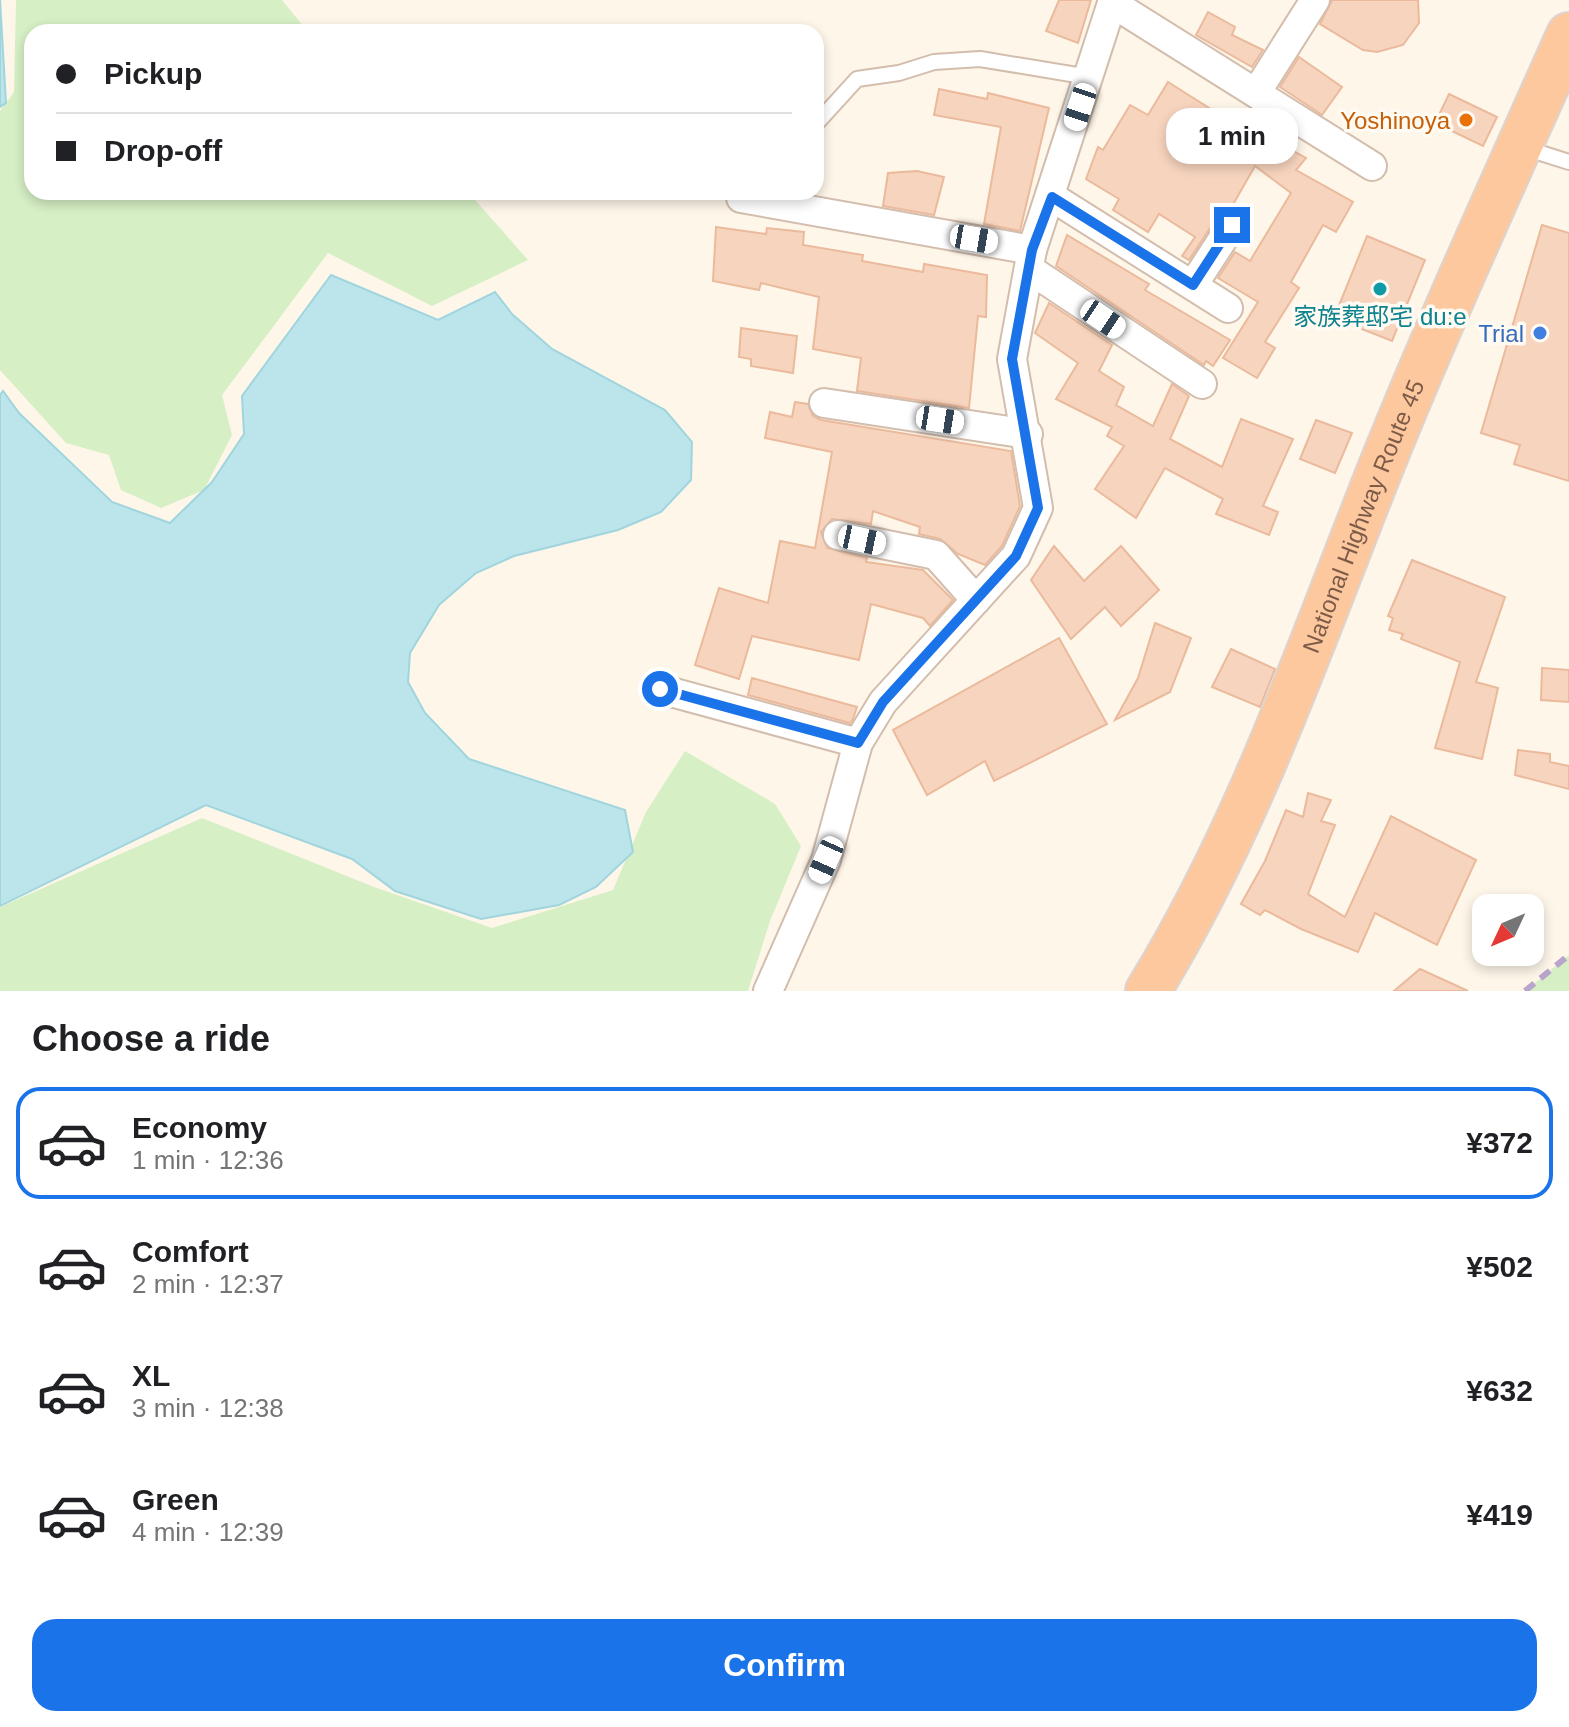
<!DOCTYPE html>
<meta charset="utf-8">
<style>
body{margin:0;font-family:Helvetica,"Noto Sans JP",sans-serif;background:#f2f2f2;color:#202124;height:100vh;display:flex;flex-direction:column;font-size:30px;white-space:nowrap}
*{box-sizing:border-box;margin:0}
p{font-size:26px;color:#757577}
.icon{flex:none;width:44px;height:44px;fill:none;stroke:currentColor;stroke-width:2;stroke-linecap:round;stroke-linejoin:round}
.map{position:relative;height:991px;overflow:hidden}
.details{display:flex;flex-direction:column;background:#fff;flex:1}
.details>*{flex:none}
.banner{position:absolute;left:24px;top:24px;width:800px;height:176px;border-radius:24px;box-shadow:0 4px 12px #0003;display:grid;align-content:center;height:176px;padding:0 32px;background:#fff}
.needle{width:52px;rotate:226deg}
.buttons{position:absolute;left:1472px;top:894px;display:grid;gap:16px}
.buttons a{display:grid;place-items:center;width:72px;height:72px;border-radius:16px;background:#fff;box-shadow:0 4px 12px #0003;font-size:40px}
.end{position:absolute;width:36px;height:36px;margin:-18px;border:10px solid #1a73e8;background:#fff;box-shadow:0 0 0 4px #fff}
.from{border-radius:50%}
.bubble{position:absolute;height:56px;border-radius:24px;background:#fff;box-shadow:0 4px 12px #0003;font-size:26px;font-weight:700;line-height:56px;text-align:center}
.car{position:absolute;width:24px;height:48px;margin:-24px -12px;border-radius:10px;box-shadow:0 0 6px 2px #0007;background:linear-gradient(#fff 24%,#345 0 40%,#fff 0 76%,#345 0 86%,#fff 0)}
.banner b{display:flex;align-items:center;gap:28px;height:76px;font-size:30px}
.banner b+b{border-top:2px solid #e0e0e0}
.banner i{width:20px;height:20px;background:#202124}
ul{padding:0;list-style:none}
li{display:flex;align-items:center;gap:24px;height:112px;margin:0 16px 12px;padding:0 16px;border:4px solid transparent;border-radius:24px}
li div{flex:1}
li b{display:block;font-size:30px}
li em{font-style:normal;font-weight:700}
li.current{border-color:#1a73e8}
li>.icon{width:72px;height:72px;stroke-width:1.5}
h2{padding:0 32px;font-size:36px;line-height:96px}
.cta{display:flex;gap:16px;margin-top:auto;padding:16px 32px}
.cta a{flex:1;height:92px;border-radius:24px;background:#1a73e8;color:#fff;font-size:32px;font-weight:700;line-height:92px;text-align:center}
.map>svg:first-child{display:block}
.green{fill:#d6efc5}
.water{fill:#bbe4eb;stroke:#a0d5de;stroke-width:2}
.building{fill:#f7d4be;stroke:#ebba9c;stroke-width:2}
.lines{fill:none;stroke-linecap:round;stroke-linejoin:round}
.service-casing{stroke:#d3bdad;stroke-width:18}
.minor-casing{stroke:#d3bdad;stroke-width:32}
.trunk-casing{stroke:#ddd4d0;stroke-width:48}
.service{stroke:#fff;stroke-width:14}
.minor{stroke:#fff;stroke-width:28}
.trunk{stroke:#fec89e;stroke-width:44}
.rail{stroke:#b9a4cb;stroke-width:6;stroke-dasharray:12 8;stroke-linecap:butt}
.route{stroke:#1a73e8;stroke-width:10}
.food-dot{fill:#e8710a;stroke:#fffaf2;stroke-width:3}
.culture-dot{fill:#0f9aa8;stroke:#fffaf2;stroke-width:3}
.shop-dot{fill:#3f7fe0;stroke:#fffaf2;stroke-width:3}
.labels{text-anchor:middle;dominant-baseline:central;stroke-width:7;stroke-linejoin:round;paint-order:stroke}
.food-label{font-size:24px;fill:#c56008;stroke:#fffaf2;text-anchor:end}
.culture-label{font-size:24px;fill:#0d838f;stroke:#fffaf2}
.shop-label{font-size:24px;fill:#366cbe;stroke:#fffaf2;text-anchor:end}
.street-label{font-size:24px;fill:#7d5b49;stroke:#fffaf2}
</style>
<div class="map">
<svg width="1569" height="991" viewBox="0 0 1569 991">
<rect width="100%" height="100%" fill="#fef6e9"/>
<g class="green">
<path d="M 16,0 L 282,0 L 308,32 L 32,32 L 32,192 L 468,192 L 528,260 L 432,306 L 328,253 L 222,395 L 232,435 L 204,490 L 161,508 L 121,490 L 109,455 L 66,443 L 0,370 L 0,111 L 14,92 Z"/>
<path d="M 685,751 L 775,804 L 801,846 L 770,921 L 748,991 L 0,991 L 0,907 L 202,818 L 374,887 L 492,928 L 613,890 L 646,812 Z"/>
<path d="M 1569,955 L 1569,991 L 1525,991 Z"/>
</g>
<g class="water">
<path d="M 0,0 L 6,103 L 0,107 Z"/>
<path d="M 331,275 L 438,320 L 495,292 L 512,314 L 552,349 L 665,410 L 692,442 L 691,480 L 661,512 L 618,530 L 514,556 L 476,573 L 439,605 L 410,653 L 408,682 L 425,713 L 469,759 L 625,810 L 633,852 L 596,887 L 559,905 L 481,919 L 395,891 L 352,859 L 206,805 L 0,906 L 0,395 L 3,391 L 19,413 L 112,502 L 170,523 L 212,482 L 244,434 L 242,396 Z"/>
</g>
<g class="building">
<path d="M 1059,0 L 1091,0 L 1078,43 L 1046,31 Z"/>
<path d="M 1332,0 L 1418,0 L 1419,23 L 1403,45 L 1377,52 L 1363,50 L 1320,24 Z"/>
<path d="M 1208,12 L 1235,27 L 1232,35 L 1263,50 L 1252,67 L 1196,35 Z"/>
<path d="M 1299,57 L 1342,87 L 1322,115 L 1280,87 Z"/>
<path d="M 1168,82 L 1249,133 L 1252,128 L 1306,158 L 1296,170 L 1353,202 L 1336,232 L 1323,225 L 1291,282 L 1299,288 L 1265,342 L 1275,348 L 1257,378 L 1223,358 L 1258,302 L 1218,278 L 1235,252 L 1250,261 L 1291,193 L 1255,166 L 1231,208 L 1218,216 L 1189,260 L 1182,256 L 1195,237 L 1159,214 L 1148,232 L 1113,210 L 1119,199 L 1086,179 L 1098,147 L 1103,150 L 1130,105 L 1148,115 Z"/>
<path d="M 939,89 L 987,99 L 988,93 L 1049,108 L 1020,231 L 984,224 L 1001,127 L 934,115 Z"/>
<path d="M 1449,94 L 1497,117 L 1483,146 L 1435,123 Z"/>
<path d="M 917,171 L 944,177 L 934,215 L 883,206 L 888,173 Z"/>
<path d="M 1542,225 L 1569,233 L 1569,481 L 1514,464 L 1520,445 L 1481,433 Z"/>
<path d="M 716,227 L 766,234 L 767,228 L 804,232 L 803,245 L 863,255 L 862,261 L 923,272 L 924,264 L 987,275 L 986,317 L 978,316 L 969,408 L 857,391 L 861,358 L 813,349 L 819,297 L 761,283 L 759,290 L 713,281 Z"/>
<path d="M 1067,235 L 1149,284 L 1145,290 L 1230,340 L 1213,366 L 1206,361 L 1204,365 L 1056,266 Z"/>
<path d="M 1367,236 L 1425,260 L 1392,341 L 1334,318 Z"/>
<path d="M 1049,303 L 1112,345 L 1099,371 L 1124,387 L 1116,405 L 1153,426 L 1172,384 L 1189,396 L 1170,439 L 1222,467 L 1241,419 L 1293,439 L 1263,506 L 1278,512 L 1269,535 L 1216,514 L 1223,499 L 1165,468 L 1136,518 L 1095,489 L 1124,446 L 1107,436 L 1112,427 L 1056,399 L 1078,363 L 1035,333 Z"/>
<path d="M 741,328 L 797,336 L 793,373 L 751,366 L 751,359 L 739,357 Z"/>
<path d="M 795,402 L 808,404 L 813,416 L 821,420 L 1011,451 L 1020,506 L 1002,546 L 985,565 L 958,554 L 940,539 L 919,534 L 920,527 L 873,511 L 871,524 L 832,519 L 821,532 L 827,548 L 867,558 L 866,562 L 923,570 L 953,600 L 930,626 L 923,618 L 871,604 L 859,660 L 752,636 L 739,679 L 695,665 L 719,588 L 768,603 L 780,541 L 815,548 L 832,452 L 765,438 L 770,412 L 792,417 Z"/>
<path d="M 1316,420 L 1352,433 L 1335,473 L 1300,459 Z"/>
<path d="M 1054,546 L 1084,581 L 1121,546 L 1159,590 L 1121,626 L 1105,607 L 1071,639 L 1031,580 Z"/>
<path d="M 1412,560 L 1505,597 L 1476,682 L 1498,688 L 1482,759 L 1435,748 L 1460,662 L 1401,639 L 1403,634 L 1389,630 L 1393,618 L 1388,616 Z"/>
<path d="M 1155,623 L 1191,638 L 1170,692 L 1115,720 L 1138,678 Z"/>
<path d="M 1059,638 L 1107,724 L 994,781 L 985,761 L 927,795 L 893,730 Z"/>
<path d="M 1231,649 L 1275,669 L 1260,707 L 1212,687 Z"/>
<path d="M 1542,668 L 1569,670 L 1569,702 L 1541,700 Z"/>
<path d="M 752,678 L 857,707 L 853,719 L 850,723 L 748,695 Z"/>
<path d="M 1518,750 L 1550,754 L 1550,762 L 1569,766 L 1569,789 L 1515,775 Z"/>
<path d="M 1308,793 L 1331,800 L 1321,821 L 1335,825 L 1308,894 L 1345,917 L 1391,816 L 1476,860 L 1437,945 L 1375,913 L 1358,952 L 1301,929 L 1265,910 L 1260,915 L 1241,904 L 1265,861 L 1286,810 L 1303,817 Z"/>
<path d="M 1420,969 L 1468,991 L 1394,991 Z"/>
</g>
<g class="lines">
<g class="service-casing">
<g id="service">
<path d="M 816,124 L 857,79 L 899,73 L 934,62 L 980,59 L 1089,77"/>
<path d="M 1525,148 L 1569,162"/>
</g>
</g>
<g class="minor-casing">
<g id="minor">
<path d="M 1112,3 L 1372,166"/>
<path d="M 1256,93 L 1315,0"/>
<path d="M 1052,197 L 1228,308"/>
<path d="M 741,198 L 1032,250"/>
<path d="M 1029,269 L 1202,384"/>
<path d="M 1193,285 L 1232,225"/>
<path d="M 824,403 L 1028,434"/>
<path d="M 838,535 L 936,555 L 976,600"/>
<path d="M 660,689 L 858,743"/>
<path d="M 768,991 L 826,860 L 858,743 L 883,702 L 1016,556 L 1038,508 L 1012,359 L 1032,250 L 1113,0"/>
</g>
</g>
<g class="trunk-casing">
<g id="trunk">
<path id="s1" d="M 1148,991 C 1250,825 1311,642 1383,462 C 1441,318 1506,177 1569,35"/>
</g>
</g>
<use href="#service" class="service"/>
<use href="#minor" class="minor"/>
<use href="#trunk" class="trunk"/>
<path class="rail" d="M 1525,991 L 1569,955"/>
</g>
<g class="lines">
<path class="route" d="M 660,689 L 858,743 L 883,702 L 1016,556 L 1038,508 L 1012,359 L 1032,250 L 1052,197 L 1193,285 L 1232,225"/>
</g>
<circle class="food-dot" cx="1466" cy="120" r="8"/>
<circle class="culture-dot" cx="1380" cy="289" r="8"/>
<circle class="shop-dot" cx="1540" cy="333" r="8"/>
<g class="labels">
<g class="food-label">
<text x="1450" y="120">Yoshinoya</text>
</g>
<g class="culture-label">
<text x="1380" y="316">家族葬邸宅 du:e</text>
</g>
<g class="shop-label">
<text x="1524" y="333">Trial</text>
</g>
<g class="street-label">
<text stroke="none"><textPath href="#s1" startOffset="522">National Highway Route 45</textPath></text>
</g>
</g>
</svg>
<div class="buttons">
<a><svg class="needle" viewBox="-14 -14 28 28"><path d="M0-13l5 13h-10z" fill="#e53935"/><path d="M0 13l5-13h-10z" fill="#757577"/></svg></a>
</div>
<i class="end from" style="left:660px;top:689px"></i>
<i class="end" style="left:1232px;top:225px"></i>
<div class="bubble" style="left:1166px;top:108px;width:132px">1 min</div>
<i class="car" style="left:1080px;top:107px;rotate:198deg"></i>
<i class="car" style="left:974px;top:239px;rotate:100deg"></i>
<i class="car" style="left:1103px;top:319px;rotate:124deg"></i>
<i class="car" style="left:940px;top:420px;rotate:99deg"></i>
<i class="car" style="left:862px;top:540px;rotate:102deg"></i>
<i class="car" style="left:826px;top:860px;rotate:204deg"></i>
<div class="banner">
<b><i class="from"></i>Pickup</b>
<b><i></i>Drop-off</b>
</div>
</div>
<section class="details">
<h2>Choose a ride</h2>
<ul>
<li class="current"><svg class="icon" aria-label="car" viewBox="0 0 24 24"><path d="M5 17H2v-5l4-1 3-4h7l3 4 3 1v5h-3M9 17h6M6 11h13"/><circle cx="7" cy="17" r="2"/><circle cx="17" cy="17" r="2"/></svg><div><b>Economy</b><p>1 min · 12:36</p></div><em>¥372</em></li>
<li><svg class="icon" aria-label="car" viewBox="0 0 24 24"><path d="M5 17H2v-5l4-1 3-4h7l3 4 3 1v5h-3M9 17h6M6 11h13"/><circle cx="7" cy="17" r="2"/><circle cx="17" cy="17" r="2"/></svg><div><b>Comfort</b><p>2 min · 12:37</p></div><em>¥502</em></li>
<li><svg class="icon" aria-label="car" viewBox="0 0 24 24"><path d="M5 17H2v-5l4-1 3-4h7l3 4 3 1v5h-3M9 17h6M6 11h13"/><circle cx="7" cy="17" r="2"/><circle cx="17" cy="17" r="2"/></svg><div><b>XL</b><p>3 min · 12:38</p></div><em>¥632</em></li>
<li><svg class="icon" aria-label="car" viewBox="0 0 24 24"><path d="M5 17H2v-5l4-1 3-4h7l3 4 3 1v5h-3M9 17h6M6 11h13"/><circle cx="7" cy="17" r="2"/><circle cx="17" cy="17" r="2"/></svg><div><b>Green</b><p>4 min · 12:39</p></div><em>¥419</em></li>
</ul>
<div class="cta"><a>Confirm</a></div>
</section>
